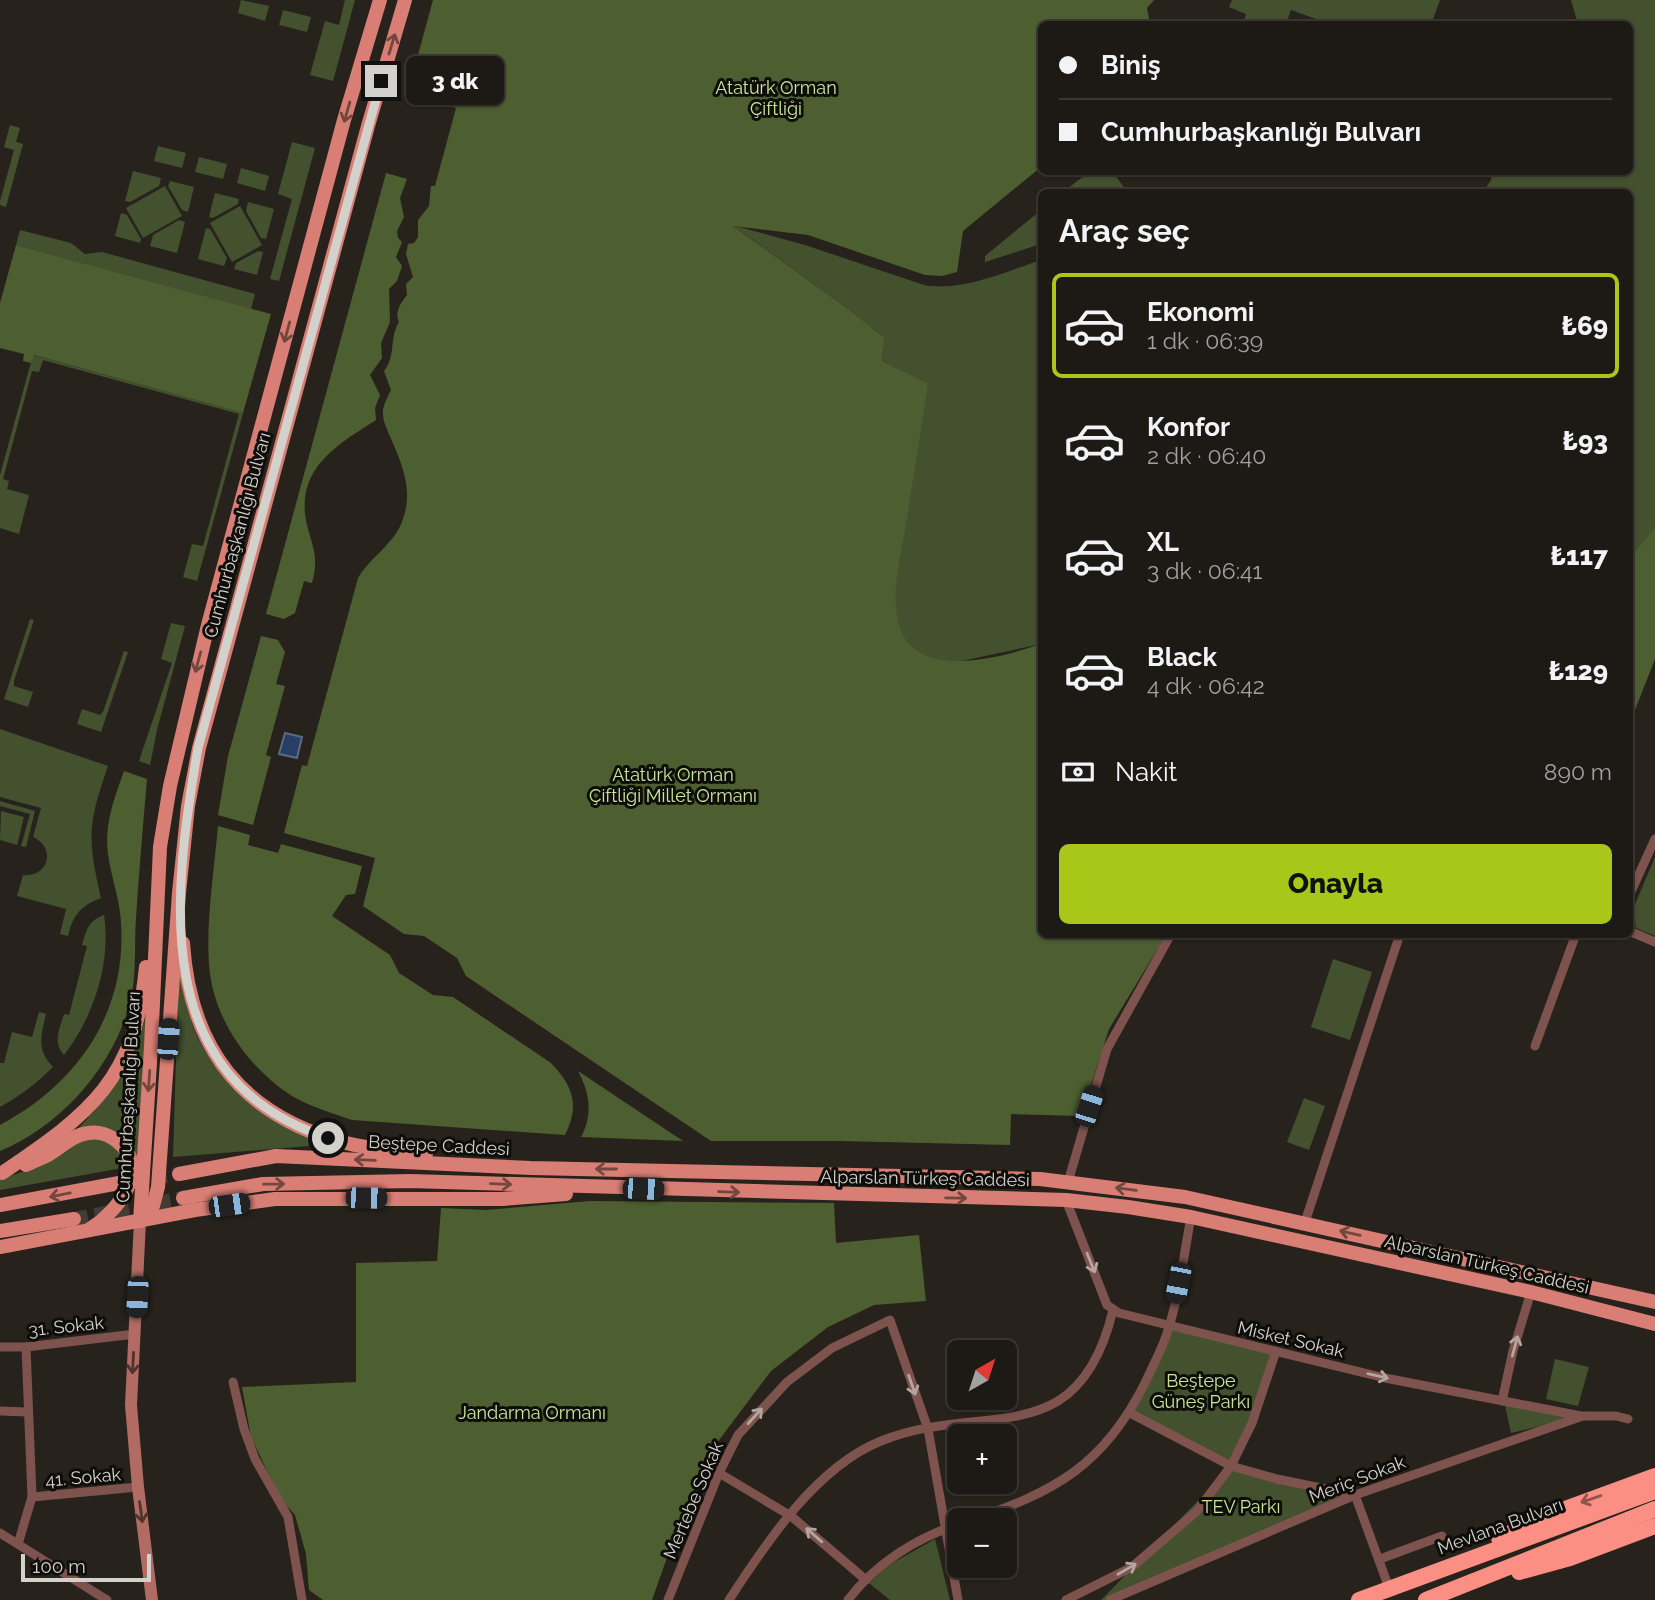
<!DOCTYPE html>
<html lang="tr">
<meta charset="utf-8">
<style>
body{margin:0;font-family:Raleway,sans-serif;background:#2a2722;color:#f1f3f6;height:100vh;display:flex;flex-direction:column;font-size:26px;white-space:nowrap}
*{box-sizing:border-box;margin:0}
p{font-size:23px;color:#a0a1a0}
.icon{flex:none;width:38px;height:38px;fill:none;stroke:currentColor;stroke-width:2;stroke-linecap:round;stroke-linejoin:round}
.map{position:relative;flex:1;overflow:hidden}
.panel{position:absolute;left:1038px;top:189px;width:595px;height:749px;display:flex;flex-direction:column;background:#1d1a15;border-radius:10px;box-shadow:0 2px 5px #0004,0 0 0 2px #3b3834}
.panel>*{flex:none}
.guide{position:absolute;left:1038px;top:21px;width:595px;height:154px;border-radius:10px;box-shadow:0 2px 5px #0004,0 0 0 2px #3b3834;display:grid;align-content:center;height:154px;padding:0 21px;background:#1d1a15}
.needle{width:46px;rotate:39deg}
.buttons{position:absolute;left:947px;top:1340px;display:grid;gap:14px}
.buttons a{display:grid;place-items:center;width:70px;height:70px;border-radius:10px;background:#1d1a15;box-shadow:0 2px 5px #0004,0 0 0 2px #3b3834;font-size:35px}
.scale{position:absolute;left:21px;bottom:18px;width:130px;box-sizing:border-box;padding-left:7px;border:4px solid #d3d1cc;border-top:0;font-size:19px;line-height:24px;white-space:nowrap;color:#d3d1cc;-webkit-text-stroke:5px #0e0d09;paint-order:stroke}
.end{position:absolute;width:32px;height:32px;margin:-16px;border:9px solid #d3d1cc;background:#111;box-shadow:0 0 0 4px #111}
.from{border-radius:50%}
.bubble{position:absolute;height:49px;border-radius:10px;background:#1d1a15;box-shadow:0 2px 5px #0004,0 0 0 2px #3b3834;font-size:23px;font-weight:800;line-height:49px;text-align:center}
.car{position:absolute;width:21px;height:42px;margin:-21px -10px;border-radius:9px;box-shadow:0 0 5px 2px #0007;background:linear-gradient(#222 24%,#8ab4d8 0 40%,#222 0 76%,#8ab4d8 0 86%,#222 0)}
.guide b{display:flex;align-items:center;gap:24px;height:66px;font-size:26px}
.guide b+b{border-top:2px solid #3b3834}
.guide i{width:18px;height:18px;background:#f1f3f6}
ul{padding:0;list-style:none}
li{display:flex;align-items:center;gap:21px;height:105px;margin:0 14px 10px;padding:0 7px;border:4px solid transparent;border-radius:10px}
li div{flex:1}
li b{display:block;font-size:26px}
li em{font-style:normal;font-weight:800}
li.on{border-color:#a9c719}
li>.icon{width:63px;height:63px;stroke-width:1.5}
h2{padding:0 21px;font-size:32px;line-height:84px}
.pay{display:flex;align-items:center;gap:18px;height:77px;padding:0 21px;font-size:26px}
.pay p{margin-inline-start:auto}
.button{display:flex;gap:14px;margin-top:auto;padding:14px 21px}
.button a{flex:1;height:80px;border-radius:10px;background:#a9c719;color:#111;font-size:28px;font-weight:800;line-height:80px;text-align:center}
.map>svg:first-child{display:block}
.green{fill:#43512f}
.forest{fill:#4d5f30}
.water{fill:#293e66;stroke:#5c6a85;stroke-width:2}
.lines{fill:none;stroke-linecap:round;stroke-linejoin:round}
.primary-tunnel{stroke:#413d36;stroke-width:14;stroke-dasharray:14 7;stroke-linecap:butt}
.street{stroke:#7e524d;stroke-width:9}
.secondary{stroke:#b16b63;stroke-width:12}
.primary{stroke:#d87e74;stroke-width:14}
.highway{stroke:#fc8f84;stroke-width:16}
.oneway{stroke:#73463e}
.oneway2{stroke:#b5a5a0}
.oneway3{stroke:#4f332d}
.oneway4{stroke:#91544d}
.route{stroke:#d3d1cc;stroke-width:9}
.labels{text-anchor:middle;dominant-baseline:central;stroke-width:6;stroke-linejoin:round;paint-order:stroke}
.park-label{font-size:18px;fill:#c7e69b;stroke:#0e0d09}
.street-label{font-size:18px;fill:#d3d1cc;stroke:#0e0d09}
</style>
<div class="map">
<svg width="1655" height="1600" viewBox="0 0 1655 1600">
<rect width="100%" height="100%" fill="#27231c"/>
<g class="green">
<path d="M 241,0 L 269,6 L 265,21 L 238,13 Z"/>
<path d="M 345,0 L 355,0 L 333,81 L 310,75 L 325,21 L 339,25 Z"/>
<path d="M 1232,0 L 1440,0 L 1433,19 L 1449,24 L 1330,24 L 1291,10 L 1286,24 L 1243,24 L 1246,14 L 1229,7 Z"/>
<path d="M 1571,0 L 1655,0 L 1655,527 L 1629,558 L 1629,192 L 1483,192 L 1491,180 L 1492,172 L 1629,172 L 1629,24 L 1578,24 Z"/>
<path d="M 283,10 L 311,17 L 307,32 L 279,25 Z"/>
<path d="M 10,125 L 20,128 L 16,142 L 23,144 L 6,207 L 0,205 L 0,201 L 14,150 L 4,147 Z"/>
<path d="M 292,142 L 315,148 L 279,281 L 270,279 L 292,199 L 278,194 Z"/>
<path d="M 158,146 L 186,153 L 182,168 L 154,161 Z"/>
<path d="M 199,157 L 227,164 L 223,179 L 195,172 Z"/>
<path d="M 241,168 L 269,176 L 265,191 L 237,183 Z"/>
<path d="M 133,171 L 161,178 L 159,186 L 130,202 L 125,201 Z"/>
<path d="M 1089,172 L 1113,172 L 1127,192 L 1063,192 Z"/>
<path d="M 170,181 L 194,187 L 188,212 L 182,210 L 168,186 Z"/>
<path d="M 165,186 L 182,216 L 143,238 L 126,208 Z"/>
<path d="M 215,193 L 239,199 L 238,204 L 213,218 L 209,217 Z"/>
<path d="M 248,202 L 274,209 L 266,239 L 261,238 L 246,211 Z"/>
<path d="M 240,206 L 262,245 L 232,262 L 210,223 Z"/>
<path d="M 1041,210 L 1041,244 L 985,262 L 985,256 Z"/>
<path d="M 121,213 L 127,215 L 141,239 L 140,243 L 115,236 Z"/>
<path d="M 179,220 L 185,222 L 177,253 L 150,246 L 153,235 Z"/>
<path d="M 732,225 L 805,245 L 924,285 C 963,292 1004,272 1041,260 L 1041,644 L 957,662 L 937,660 L 634,997 L 928,383 L 882,361 L 885,338 L 847,308 Z"/>
<path d="M 206,228 L 210,229 L 227,258 L 224,266 L 198,259 Z"/>
<path d="M 20,230 L 71,243 L 85,254 L 102,252 L 255,294 L 251,309 L 16,245 Z"/>
<path d="M 258,251 L 263,252 L 257,275 L 234,269 L 236,263 Z"/>
<path d="M 33,355 L 243,413 L 197,581 L 183,577 L 192,544 L 203,546 L 239,414 L 43,360 L 39,372 L 32,371 L 3,479 L 9,481 L 7,489 L 29,495 L 19,534 L 0,528 L 0,475 Z"/>
<path d="M 30,619 L 34,620 L 14,681 L 14,686 L 33,692 L 28,707 L 4,699 Z"/>
<path d="M 171,623 L 185,626 L 157,730 L 150,765 L 139,761 L 172,663 L 161,659 Z"/>
<path d="M 124,651 L 128,652 L 101,732 L 77,724 L 82,709 L 100,715 L 103,712 Z"/>
<path d="M 0,729 L 108,766 C 88,824 87,838 101,898 C 80,906 73,915 68,936 L 60,934 L 66,909 L 17,896 L 23,875 C 48,878 57,848 33,837 L 41,808 L 0,797 Z"/>
<path d="M 0,801 L 35,811 L 26,847 L 21,846 L 30,814 L 0,806 Z"/>
<path d="M 1,811 L 24,817 L 17,845 L 0,840 Z"/>
<path d="M 1655,857 L 1655,936 L 1636,928 L 1633,909 Z"/>
<path d="M 104,915 C 111,964 94,1016 64,1055 C 52,1042 60,1028 64,1014 L 69,1015 L 87,946 L 82,945 C 87,929 88,921 104,915 Z"/>
<path d="M 179,959 C 182,981 185,1002 192,1023 C 204,1060 240,1101 274,1121 C 284,1128 297,1132 308,1137 L 309,1146 L 173,1157 Z"/>
<path d="M 1333,959 L 1372,972 L 1350,1040 L 1311,1027 Z"/>
<path d="M 39,1012 L 46,1014 C 41,1035 36,1050 53,1067 C 37,1083 20,1096 0,1107 L 0,1063 L 4,1063 L 12,1032 L 32,1037 Z"/>
<path d="M 146,1016 L 139,1163 L 128,1144 L 77,1130 C 109,1096 132,1061 146,1016 Z"/>
<path d="M 1304,1098 L 1325,1106 L 1309,1150 L 1287,1142 Z"/>
<path d="M 93,1137 L 118,1147 L 128,1167 L 0,1190 L 0,1179 L 28,1170 L 78,1140 Z"/>
<path d="M 1169,1327 L 1276,1351 L 1231,1466 L 1355,1495 L 1116,1600 L 1101,1600 L 1231,1467 L 1130,1413 Z"/>
<path d="M 1555,1359 L 1589,1367 L 1578,1406 L 1546,1399 Z"/>
<path d="M 1504,1401 L 1579,1417 L 1511,1433 Z"/>
<path d="M 935,1539 L 950,1600 L 890,1600 L 869,1583 L 889,1565 Z"/>
</g>
<g class="forest">
<path d="M 433,0 L 1154,0 L 1147,8 L 1150,24 L 1041,24 L 1041,167 L 963,231 L 957,272 L 942,276 L 925,275 L 808,235 L 733,226 L 847,308 L 885,338 L 882,361 L 928,383 C 921,431 913,478 906,525 C 901,555 891,590 898,621 C 911,683 1000,658 1041,644 L 1041,934 L 1166,935 L 1109,1029 L 1081,1116 L 1011,1114 L 1010,1145 L 841,1141 L 711,1141 L 466,976 L 457,958 L 424,936 L 404,934 L 363,906 L 375,858 L 284,833 L 302,765 L 307,766 L 358,578 C 371,556 395,544 403,519 C 413,490 403,467 392,441 C 388,431 382,421 383,410 C 384,404 388,396 391,390 L 384,371 C 396,357 389,338 399,322 C 394,312 401,303 407,295 L 406,284 L 413,277 L 406,254 L 408,244 L 414,243 L 418,237 L 418,220 L 429,206 L 431,186 L 435,186 L 456,108 L 407,95 Z"/>
<path d="M 386,173 L 407,179 L 400,198 L 404,217 L 397,231 L 398,238 L 402,242 L 396,257 L 402,266 L 397,281 L 389,289 L 390,322 L 381,343 L 382,358 L 370,375 L 380,395 L 375,408 L 376,420 C 337,445 294,469 307,525 C 313,549 319,557 312,583 L 304,581 L 295,613 L 284,619 L 266,614 Z"/>
<path d="M 16,245 L 271,314 L 243,413 L 34,355 L 31,363 L 23,361 L 24,354 L 0,348 L 0,303 Z"/>
<path d="M 1655,527 L 1655,659 L 1633,715 L 1629,714 L 1629,558 Z"/>
<path d="M 261,636 L 278,640 L 285,652 L 276,684 L 285,686 L 266,755 L 271,757 L 253,825 L 218,815 L 228,756 Z"/>
<path d="M 124,771 L 147,779 C 143,825 139,872 136,918 C 134,946 137,976 130,1003 C 112,1068 62,1125 0,1151 L 0,1125 C 77,1084 127,1013 121,923 C 120,899 111,877 108,854 C 104,825 114,799 124,771 Z"/>
<path d="M 218,826 L 250,835 L 248,845 L 278,853 L 281,844 L 362,866 L 355,894 L 346,895 L 332,916 L 390,955 L 399,973 L 433,995 L 453,997 L 551,1063 C 573,1086 580,1105 565,1135 L 352,1120 C 332,1113 311,1107 292,1096 C 248,1068 213,1018 209,965 C 206,920 214,872 218,826 Z"/>
<path d="M 578,1071 L 683,1141 L 581,1137 C 593,1115 590,1093 578,1071 Z"/>
<path d="M 590,1201 L 834,1203 L 836,1243 L 919,1235 L 926,1301 L 874,1305 L 828,1327 L 771,1371 L 719,1440 L 685,1507 L 652,1600 L 323,1600 L 309,1590 L 306,1554 L 295,1515 L 280,1498 L 251,1437 L 242,1387 L 356,1382 L 356,1263 L 437,1261 L 441,1208 L 486,1210 Z"/>
</g>
<path class="water" d="M 285,733 L 302,737 L 297,758 L 279,754 Z"/>
<g class="lines">
<g class="primary-tunnel">
<path d="M 132,1181 L 179,1174"/>
<path d="M 74,1219 L 183,1198"/>
</g>
<g class="street">
<path d="M 1629,896 L 1655,839"/>
<path d="M 1629,931 L 1655,942"/>
<path d="M 1535,1046 L 1576,934"/>
<path d="M 1068,1182 L 1107,1049 L 1171,934"/>
<path d="M 1066,1200 L 1107,1305 L 1119,1313 L 1385,1378 L 1581,1416 L 1616,1416 L 1628,1419"/>
<path d="M 1305,1222 L 1400,934"/>
<path d="M 0,1347 L 26,1347 L 135,1334"/>
<path d="M 233,1382 L 244,1429 L 255,1459 L 288,1517 L 302,1600"/>
<path d="M 1502,1401 L 1513,1351 L 1531,1292"/>
<path d="M 0,1411 L 27,1412"/>
<path d="M 1130,1413 L 1231,1466 L 1277,1479 L 1355,1495 L 1389,1588"/>
<path d="M 719,1473 L 791,1516 L 866,1580"/>
<path d="M 32,1497 L 138,1487"/>
<path d="M 968,1521 C 1055,1492 1104,1466 1146,1381 C 1154,1363 1164,1346 1169,1327 C 1180,1292 1184,1253 1191,1217"/>
<path d="M 0,1533 L 107,1600"/>
<path d="M 18,1544 L 32,1497 L 26,1347"/>
<path d="M 1380,1559 L 1442,1536"/>
<path d="M 668,1600 L 719,1473 L 738,1435 L 787,1382 L 832,1348 L 890,1320 L 928,1429 L 958,1600"/>
<path d="M 729,1600 C 766,1543 816,1467 881,1441 C 983,1400 1078,1456 1113,1310"/>
<path d="M 848,1600 C 875,1564 916,1538 959,1524"/>
<path d="M 1066,1600 L 1132,1567 L 1197,1511 L 1231,1466 L 1252,1423 L 1276,1351"/>
<path d="M 1110,1600 L 1355,1495 L 1580,1417"/>
</g>
<path class="secondary" d="M 140,1221 L 131,1405 L 138,1487 L 152,1600"/>
<g class="primary">
<path d="M 183,943 C 190,1049 242,1116 346,1143 C 372,1150 400,1150 426,1154"/>
<path d="M 26,1165 C 32,1162 39,1159 46,1156 C 59,1149 72,1135 88,1133 C 99,1131 110,1135 118,1142 C 152,1169 117,1212 90,1229"/>
<path d="M 2,1173 C 91,1113 135,1080 146,967"/>
<path d="M 179,1174 L 276,1156 L 531,1168 L 1040,1179 L 1185,1197 L 1655,1302"/>
<path d="M 183,1198 L 263,1184 L 410,1181 L 1066,1200 L 1128,1207 L 1191,1217 L 1531,1292 L 1655,1324"/>
<path d="M 0,1205 L 119,1183"/>
<path d="M 140,1221 L 153,1206 L 158,1187 L 179,893 L 188,806 L 199,748 L 368,126 L 405,0"/>
<path d="M 140,1221 L 151,1047 L 160,847 L 170,786 L 208,625 L 344,120 L 380,0"/>
<path d="M 0,1231 L 74,1219"/>
<path d="M 0,1247 L 195,1210 L 275,1199 L 502,1199 L 566,1194"/>
</g>
<g class="highway">
<path d="M 1499,1538 L 1557,1512 L 1655,1476"/>
<path d="M 1519,1572 L 1570,1558 L 1655,1526"/>
<path d="M 1359,1600 L 1655,1491"/>
<path d="M 1426,1600 L 1655,1509"/>
</g>
</g>
<defs><path id="oneway-shaft" d="M-6 0H5M1.5-3L5.5 0L1.5 3" fill="none" stroke-width="1.6" stroke-linecap="round" stroke-linejoin="round" transform="scale(1.75)"/></defs>
<g class="oneway">
<use href="#oneway-shaft" transform="translate(392 44) rotate(-73)"/>
<use href="#oneway-shaft" transform="translate(347 112) rotate(106)"/>
<use href="#oneway-shaft" transform="translate(287 332) rotate(105)"/>
<use href="#oneway-shaft" transform="translate(198 662) rotate(105)"/>
<use href="#oneway-shaft" transform="translate(149 1081) rotate(94)"/>
<use href="#oneway-shaft" transform="translate(365 1160) rotate(-178)"/>
<use href="#oneway-shaft" transform="translate(606 1169) rotate(-180)"/>
<use href="#oneway-shaft" transform="translate(274 1184) rotate(-1)"/>
<use href="#oneway-shaft" transform="translate(501 1184) rotate(2)"/>
<use href="#oneway-shaft" transform="translate(1126 1189) rotate(-173)"/>
<use href="#oneway-shaft" transform="translate(729 1192) rotate(2)"/>
<use href="#oneway-shaft" transform="translate(60 1195) rotate(169)"/>
<use href="#oneway-shaft" transform="translate(956 1198) rotate(1)"/>
<use href="#oneway-shaft" transform="translate(1350 1233) rotate(-167)"/>
</g>
<g class="oneway2">
<use href="#oneway-shaft" transform="translate(1091 1263) rotate(68)"/>
<use href="#oneway-shaft" transform="translate(1515 1346) rotate(-75)"/>
<use href="#oneway-shaft" transform="translate(1378 1376) rotate(13)"/>
<use href="#oneway-shaft" transform="translate(912 1385) rotate(71)"/>
<use href="#oneway-shaft" transform="translate(755 1416) rotate(-48)"/>
<use href="#oneway-shaft" transform="translate(814 1535) rotate(-139)"/>
<use href="#oneway-shaft" transform="translate(1127 1569) rotate(-30)"/>
</g>
<g class="oneway3">
<use href="#oneway-shaft" transform="translate(133 1363) rotate(93)"/>
<use href="#oneway-shaft" transform="translate(141 1512) rotate(82)"/>
</g>
<use class="oneway4" href="#oneway-shaft" transform="translate(1591 1499) rotate(161)"/>
<g class="lines">
<path class="route" d="M 328,1138 C 149,1080 172,897 198,748 L 381,81"/>
</g>
<g class="labels">
<g class="park-label">
<text x="776" y="87">Atatürk Orman<tspan x="776" dy="21">Çiftliği</tspan></text>
<text x="673" y="774">Atatürk Orman<tspan x="673" dy="21">Çiftliği Millet Ormanı</tspan></text>
<text x="1201" y="1380">Beştepe<tspan x="1201" dy="21">Güneş Parkı</tspan></text>
<text x="532" y="1412">Jandarma Ormanı</text>
<text x="1241" y="1506">TEV Parkı</text>
</g>
<g class="street-label">
<text transform="translate(237 535) rotate(-75)">Cumhurbaşkanlığı Bulvarı</text>
<text transform="translate(128 1097) rotate(-87)">Cumhurbaşkanlığı Bulvarı</text>
<text transform="translate(439 1145) rotate(3)">Beştepe Caddesi</text>
<text transform="translate(925 1178) rotate(1)">Alparslan Türkeş Caddesi</text>
<text transform="translate(1487 1264) rotate(13)">Alparslan Türkeş Caddesi</text>
<text transform="translate(66 1326) rotate(-6)">31. Sokak</text>
<text transform="translate(1291 1339) rotate(13)">Misket Sokak</text>
<text transform="translate(83 1477) rotate(-5)">41. Sokak</text>
<text transform="translate(1357 1479) rotate(-21)">Meriç Sokak</text>
<text transform="translate(693 1500) rotate(-67)">Mertebe Sokak</text>
<text transform="translate(1500 1526) rotate(-20)">Mevlana Bulvarı</text>
</g>
</g>
</svg>
<div class="buttons">
<a><svg class="needle" viewBox="-14 -14 28 28"><path d="M0-13l5 13h-10z" fill="#e53935"/><path d="M0 13l5-13h-10z" fill="#a0a1a0"/></svg></a>
<a>+</a>
<a>−</a>
</div>
<div class="scale">100 m</div>
<i class="end from" style="left:328px;top:1138px"></i>
<i class="end" style="left:381px;top:81px"></i>
<div class="bubble" style="left:406px;top:56px;width:98px">3 dk</div>
<i class="car" style="left:168px;top:1039px;rotate:4deg"></i>
<i class="car" style="left:1089px;top:1106px;rotate:18deg"></i>
<i class="car" style="left:643px;top:1189px;rotate:92deg"></i>
<i class="car" style="left:366px;top:1198px;rotate:91deg"></i>
<i class="car" style="left:229px;top:1205px;rotate:82deg"></i>
<i class="car" style="left:1178px;top:1283px;rotate:191deg"></i>
<i class="car" style="left:137px;top:1297px;rotate:183deg"></i>
<div class="guide">
<b><i class="from"></i>Biniş</b>
<b><i></i>Cumhurbaşkanlığı Bulvarı</b>
</div>
<section class="panel">
<h2>Araç seç</h2>
<ul>
<li class="on"><svg class="icon" aria-label="car" viewBox="0 0 24 24"><path d="M5 17H2v-5l4-1 3-4h7l3 4 3 1v5h-3M9 17h6M6 11h13"/><circle cx="7" cy="17" r="2"/><circle cx="17" cy="17" r="2"/></svg><div><b>Ekonomi</b><p>1 dk · 06:39</p></div><em>₺69</em></li>
<li><svg class="icon" aria-label="car" viewBox="0 0 24 24"><path d="M5 17H2v-5l4-1 3-4h7l3 4 3 1v5h-3M9 17h6M6 11h13"/><circle cx="7" cy="17" r="2"/><circle cx="17" cy="17" r="2"/></svg><div><b>Konfor</b><p>2 dk · 06:40</p></div><em>₺93</em></li>
<li><svg class="icon" aria-label="car" viewBox="0 0 24 24"><path d="M5 17H2v-5l4-1 3-4h7l3 4 3 1v5h-3M9 17h6M6 11h13"/><circle cx="7" cy="17" r="2"/><circle cx="17" cy="17" r="2"/></svg><div><b>XL</b><p>3 dk · 06:41</p></div><em>₺117</em></li>
<li><svg class="icon" aria-label="car" viewBox="0 0 24 24"><path d="M5 17H2v-5l4-1 3-4h7l3 4 3 1v5h-3M9 17h6M6 11h13"/><circle cx="7" cy="17" r="2"/><circle cx="17" cy="17" r="2"/></svg><div><b>Black</b><p>4 dk · 06:42</p></div><em>₺129</em></li>
</ul>
<div class="pay"><svg class="icon" aria-label="cash" viewBox="0 0 24 24"><path d="M3 7h18v10H3z"/><circle cx="12" cy="12" r="2"/></svg>Nakit<p>890 m</p></div>
<div class="button"><a>Onayla</a></div>
</section>
</div>
